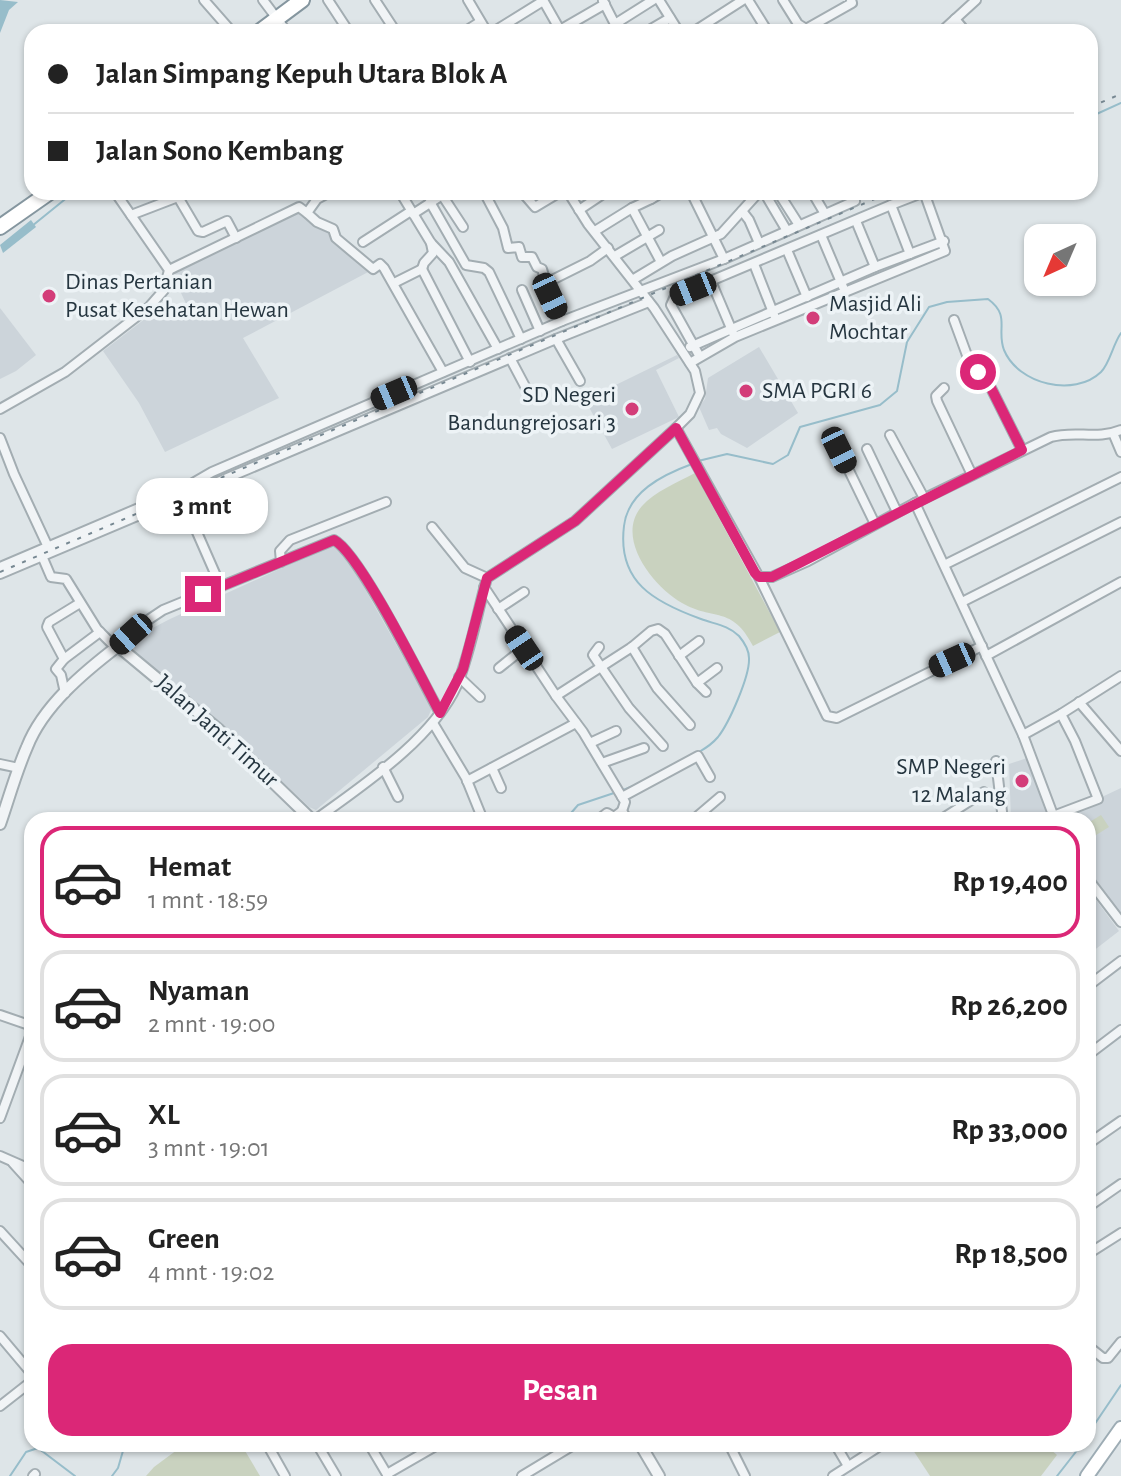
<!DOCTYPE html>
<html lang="id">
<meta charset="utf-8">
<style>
body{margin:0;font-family:"Alegreya Sans",sans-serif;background:#f2f2f2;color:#222;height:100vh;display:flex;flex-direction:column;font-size:30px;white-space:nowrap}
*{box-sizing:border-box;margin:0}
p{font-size:26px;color:#767676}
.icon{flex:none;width:44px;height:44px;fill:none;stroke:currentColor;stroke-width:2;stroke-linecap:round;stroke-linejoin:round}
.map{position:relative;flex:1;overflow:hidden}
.drawer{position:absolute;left:24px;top:812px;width:1072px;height:640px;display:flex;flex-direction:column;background:#fff;border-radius:24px;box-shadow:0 2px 6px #0004}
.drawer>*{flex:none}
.banner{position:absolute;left:24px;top:24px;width:1074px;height:176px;border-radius:24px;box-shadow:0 2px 6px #0004;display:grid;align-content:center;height:176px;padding:0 24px;background:#fff}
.needle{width:52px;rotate:224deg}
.fabs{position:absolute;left:1024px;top:224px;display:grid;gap:16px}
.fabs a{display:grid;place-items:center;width:72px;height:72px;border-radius:16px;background:#fff;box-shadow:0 2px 6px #0004;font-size:40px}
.end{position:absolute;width:36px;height:36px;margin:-18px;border:10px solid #db2777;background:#fff;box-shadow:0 0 0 4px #fff}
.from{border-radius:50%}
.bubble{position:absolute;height:56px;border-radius:24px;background:#fff;box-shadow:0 2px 6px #0004;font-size:26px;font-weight:700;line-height:56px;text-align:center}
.car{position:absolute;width:24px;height:48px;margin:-24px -12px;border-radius:10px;box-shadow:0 0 6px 2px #0007;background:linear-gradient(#222 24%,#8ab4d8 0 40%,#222 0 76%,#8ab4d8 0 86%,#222 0)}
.banner b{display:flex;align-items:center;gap:28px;height:76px;font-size:30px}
.banner b+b{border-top:2px solid #e0e0e0}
.banner i{width:20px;height:20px;background:#222}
ul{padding:14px 0 0;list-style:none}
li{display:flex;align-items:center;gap:24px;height:112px;margin:0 16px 12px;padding:0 8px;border:4px solid #e0e0e0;border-radius:24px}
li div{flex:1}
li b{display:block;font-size:30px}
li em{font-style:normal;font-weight:700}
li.selected{border-color:#db2777}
li>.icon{width:72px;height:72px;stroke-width:1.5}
.cta{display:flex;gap:16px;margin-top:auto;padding:16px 24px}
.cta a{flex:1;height:92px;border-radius:24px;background:#db2777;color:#fff;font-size:32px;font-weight:700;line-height:92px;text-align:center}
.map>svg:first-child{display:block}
.built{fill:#ccd4da}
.green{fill:#c9d2bf}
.water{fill:#97bdca}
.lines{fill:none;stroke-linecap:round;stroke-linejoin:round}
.stream{stroke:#97bdca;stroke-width:2}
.minor-casing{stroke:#a3adb2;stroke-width:12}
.tertiary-casing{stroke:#a3adb2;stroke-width:14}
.primary-casing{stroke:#9dacb4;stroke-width:16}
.trunk-casing{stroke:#85969f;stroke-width:18}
.minor{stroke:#f1f4f6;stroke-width:8}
.tertiary{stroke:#f1f4f6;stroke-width:10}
.primary{stroke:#fff;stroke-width:12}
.trunk{stroke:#fff;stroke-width:14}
.rail{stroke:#778892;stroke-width:2;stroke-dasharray:4 8;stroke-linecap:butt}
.route{stroke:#db2777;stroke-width:10}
.poi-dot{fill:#d33d79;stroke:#edf3f6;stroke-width:3}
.labels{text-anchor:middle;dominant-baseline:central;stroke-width:7;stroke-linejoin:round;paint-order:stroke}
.poi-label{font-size:24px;fill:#263640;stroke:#edf3f6;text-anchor:start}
.street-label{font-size:24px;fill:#263640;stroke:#edf3f6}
</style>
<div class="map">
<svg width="1121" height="1476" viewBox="0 0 1121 1476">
<rect width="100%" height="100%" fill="#dee5e8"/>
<g class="built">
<path d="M 300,208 L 328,226 L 372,270 L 243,338 L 279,398 L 165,452 L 139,403 L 103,351 L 163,305 L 171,315 L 188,308 L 176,282 L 173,269 Z"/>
<path d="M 0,308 L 36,355 L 16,371 L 0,379 Z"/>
<path d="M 759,347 L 798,413 L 747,448 L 721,434 L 717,428 L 709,430 L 699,407 L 705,399 L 708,378 Z"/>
<path d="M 677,355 L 679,358 L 656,370 L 679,417 L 612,449 L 585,400 Z"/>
<path d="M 330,546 L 340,548 L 347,557 L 432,708 L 428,717 L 316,810 L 309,807 L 225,727 L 134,652 L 135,642 L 145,632 L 170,619 Z"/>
<path d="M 1027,758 L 1043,804 L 1051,820 L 1011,820 L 1009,764 Z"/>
<path d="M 1121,788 L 1121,917 L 1088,872 L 1088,820 L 1058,819 L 1101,802 L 1104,796 Z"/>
<path d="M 1088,889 L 1119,931 L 1088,955 Z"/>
</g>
<g class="green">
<path d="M 695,473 L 780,632 L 753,646 C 732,605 713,621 682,603 C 654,587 614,538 642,506 C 654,492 678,482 695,473 Z"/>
<path d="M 1101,815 L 1109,827 L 1088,840 L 1088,823 Z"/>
<path d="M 185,1444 L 241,1444 L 260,1476 L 146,1476 L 154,1467 Z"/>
<path d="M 909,1444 L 1044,1444 L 1057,1455 L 1041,1476 L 930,1476 Z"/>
</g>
<g class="water">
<path d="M 0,0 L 18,2 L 9,10 L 0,33 Z"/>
<path d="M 31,220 L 36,227 L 3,253 L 0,245 Z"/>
</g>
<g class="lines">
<g class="stream">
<path d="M 1090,117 L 1121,103"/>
<path d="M 32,226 L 74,192"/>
<path d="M 698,461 L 727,454 L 773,464 L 788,455 L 800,427 L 880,405 L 897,391 L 907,342 L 929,307 L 947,302 L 988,299 C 1011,316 996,329 1004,350 C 1018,384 1074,398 1101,372 C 1110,363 1113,344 1121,333"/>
<path d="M 692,464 C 662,475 628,492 624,526 C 617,582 654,602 701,619 C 714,624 728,625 739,636 C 744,642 749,649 749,658 C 750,676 729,723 718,737 C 713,743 706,748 699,752"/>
<path d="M 621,791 L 633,786"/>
<path d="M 565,820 L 578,805 L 614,793"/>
<path d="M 1088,1434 L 1121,1385"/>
<path d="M 10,1476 L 26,1452 L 38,1448 L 75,1476"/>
<path d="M 112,1476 L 118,1468 L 125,1444"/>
<path d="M 1057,1476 L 1082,1444"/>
</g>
<g class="minor-casing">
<g id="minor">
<path d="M 204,0 L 232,32"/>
<path d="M 263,0 L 287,32"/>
<path d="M 328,0 L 349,32"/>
<path d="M 375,0 L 396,32"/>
<path d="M 468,0 L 487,32"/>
<path d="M 543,0 L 560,30 L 605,4"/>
<path d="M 659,0 L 679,32"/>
<path d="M 748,0 L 768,32"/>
<path d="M 783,0 L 798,24 L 806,29 L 852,3 L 851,0"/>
<path d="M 603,1 L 619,32"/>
<path d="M 955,19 L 966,32"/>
<path d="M 615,24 L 653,0"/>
<path d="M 464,32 L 480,22"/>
<path d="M 493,32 L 543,1"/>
<path d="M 646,32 L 670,18"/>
<path d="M 693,32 L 743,0"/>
<path d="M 941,32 L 976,0"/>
<path d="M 400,192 L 431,243 L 449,262 L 498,349"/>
<path d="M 484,192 L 503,228 L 508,248 L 519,247 L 522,257 L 532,257 L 537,267 L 542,269 L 546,283 L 590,261 L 608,248"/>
<path d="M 522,192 L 535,207 L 560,192"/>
<path d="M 647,192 L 651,199 L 663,192"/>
<path d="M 691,192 L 724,259"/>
<path d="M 764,192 L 787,231"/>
<path d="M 778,192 L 799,225"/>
<path d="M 812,192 L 825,214"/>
<path d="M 442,195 L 463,227"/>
<path d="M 651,199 L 632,208 L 661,262"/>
<path d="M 430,202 L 466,265 L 484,268 L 489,272 L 521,339"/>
<path d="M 891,205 L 910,254"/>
<path d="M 579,210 L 606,192"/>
<path d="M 742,211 L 749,220 L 759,243"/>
<path d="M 307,213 L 317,222 L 333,229 L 336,238 L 373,269 L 380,264 L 384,268 L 443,372"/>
<path d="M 413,214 L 447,192"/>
<path d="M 131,215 L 178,197 L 198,231 L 203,232 L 227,221 L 236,238"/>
<path d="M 856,221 L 875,267"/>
<path d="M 595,231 L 632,208"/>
<path d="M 821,235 L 843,287"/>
<path d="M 363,242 L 411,211"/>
<path d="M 787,250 L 807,297"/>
<path d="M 615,256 L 659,230"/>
<path d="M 754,264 L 774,315"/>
<path d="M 422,269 L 424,263 L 433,253 L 431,243"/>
<path d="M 169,270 L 299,207 L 307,213 L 317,199 L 330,192"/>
<path d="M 634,279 L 672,256 L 721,234 L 759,192"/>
<path d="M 711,281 L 733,333"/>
<path d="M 394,283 L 422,269 L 470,362"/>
<path d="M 546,283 L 562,321"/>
<path d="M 522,290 L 540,331"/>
<path d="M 954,320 L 968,358 L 990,386 L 1022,450"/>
<path d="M 556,339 L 580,381"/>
<path d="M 690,347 L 875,267 L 944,241"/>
<path d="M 510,358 L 527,390"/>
<path d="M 690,363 L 735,337 L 945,251 L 925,195 L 922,193 L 891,205 L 675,296 L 671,305 L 700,357"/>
<path d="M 944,388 L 936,396 L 937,401 L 972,475"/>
<path d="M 0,409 L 65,372 L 149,307 L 164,290 L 169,270 L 115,192"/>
<path d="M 676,428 L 759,577 L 827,716 L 837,718 L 982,646"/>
<path d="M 1113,433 L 1121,452"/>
<path d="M 890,435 L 924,498"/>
<path d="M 0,438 L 14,474 L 48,547"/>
<path d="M 867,449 L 897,512"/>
<path d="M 839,450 L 875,524"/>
<path d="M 915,503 L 1023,735 L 1055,820"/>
<path d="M 432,527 L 465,568 L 487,578"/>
<path d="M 196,530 L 221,587"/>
<path d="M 42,556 L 51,577 L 66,579 L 97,629 L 116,648"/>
<path d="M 281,562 L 280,551 L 290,540 L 386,502"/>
<path d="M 946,564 L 1121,477"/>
<path d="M 0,567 L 181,490 L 212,472 L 562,321 L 724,259 L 855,201 L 849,192"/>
<path d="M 0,574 L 556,339 L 649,302"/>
<path d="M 759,577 L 772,577 L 808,561 L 915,503 L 1051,437 C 1075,430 1097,440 1121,430"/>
<path d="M 484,587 L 556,696 L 583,732 L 625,802 L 622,811 L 628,820"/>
<path d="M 962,602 L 1121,522"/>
<path d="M 80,603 L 49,622 L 47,627 L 64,659 L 100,632"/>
<path d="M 498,609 L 524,592"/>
<path d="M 118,646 L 145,622 L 163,610 L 334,540 C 360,554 422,681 440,713"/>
<path d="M 599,647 L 593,655 L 629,708 L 663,746"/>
<path d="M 632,647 L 657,688 L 690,725"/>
<path d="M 679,656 L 699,641"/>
<path d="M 986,656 L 1121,582"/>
<path d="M 64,659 L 56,669 L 61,675 L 65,693"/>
<path d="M 499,668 L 524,648"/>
<path d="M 459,677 L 480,697"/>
<path d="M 697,683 L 706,692"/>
<path d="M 556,696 L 632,647 L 651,631 L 658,629 L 665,634 L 697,683 L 717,668"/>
<path d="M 1079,702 L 1121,751"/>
<path d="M 433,723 L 466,778 L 483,820"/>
<path d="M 1023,735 L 1061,714 L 1121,676"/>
<path d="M 590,743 L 616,731"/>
<path d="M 996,761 L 1003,820"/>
<path d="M 602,763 L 644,748"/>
<path d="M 0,764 L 19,768"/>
<path d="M 383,767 L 398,797"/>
<path d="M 492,768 L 501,788"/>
<path d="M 467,781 L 576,723"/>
<path d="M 622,797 L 698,756 L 710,777"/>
<path d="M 1053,816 L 1098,799 L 1075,741 L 1061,714"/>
<path d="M 315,820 C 363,785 432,740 457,685 C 471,651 477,613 487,578 L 575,521 L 676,428 L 690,414 L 700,393 L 695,371 L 654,308 L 588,224 L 568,192"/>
<path d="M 598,820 L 607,813 L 614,817 L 622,811"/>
<path d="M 693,820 L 720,797"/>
<path d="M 940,820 L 984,792"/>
<path d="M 1088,879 L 1121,922"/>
<path d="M 1088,986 L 1121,961"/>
<path d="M 0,1015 L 32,1026"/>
<path d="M 1088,1055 L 1121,1030"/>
<path d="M 0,1118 L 32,1031"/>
<path d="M 1088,1144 L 1121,1121"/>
<path d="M 0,1156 L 32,1170"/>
<path d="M 13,1163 L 32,1184"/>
<path d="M 1088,1207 L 1121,1184"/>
<path d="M 0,1231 L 32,1266"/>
<path d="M 1088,1254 L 1121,1233"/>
<path d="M 0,1336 L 32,1374"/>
<path d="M 1088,1346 L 1103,1358 L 1108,1358 L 1121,1342"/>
<path d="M 0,1406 L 32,1381"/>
<path d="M 267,1444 L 285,1476"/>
<path d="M 317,1444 L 336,1476"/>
<path d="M 369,1444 L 388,1476"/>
<path d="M 729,1444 L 745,1476"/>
<path d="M 835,1444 L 848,1466"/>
<path d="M 387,1474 L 439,1444"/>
<path d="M 33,1476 L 35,1474"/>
<path d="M 522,1476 L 575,1444"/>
<path d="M 833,1476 L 883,1444"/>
</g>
</g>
<g class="tertiary-casing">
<g id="tertiary">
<path d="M 0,824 C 9,798 16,772 27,747 C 43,706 84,672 118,646 L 219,730 L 312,820"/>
<path d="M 640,1444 L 659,1476"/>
</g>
</g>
<g class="primary-casing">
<path id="primary" d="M 1087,1476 L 1121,1428"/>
</g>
<g class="trunk-casing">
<g id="trunk">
<path d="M 259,32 L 302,0"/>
<path d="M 0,227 L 50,192"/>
</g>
</g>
<use href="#minor" class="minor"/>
<use href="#tertiary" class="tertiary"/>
<use href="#primary" class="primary"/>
<use href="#trunk" class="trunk"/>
<g class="rail">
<path d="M 1090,107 L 1121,94"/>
<path d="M 0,572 L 891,192"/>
</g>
</g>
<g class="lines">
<path class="route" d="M 203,594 L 334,540 C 360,553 423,681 440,713 L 463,669 L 487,578 L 575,521 L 676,428 L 755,573 L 759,577 L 772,577 L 1022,450 L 990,386 L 978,372"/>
</g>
<g class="poi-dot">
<circle cx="49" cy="296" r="8"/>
<circle cx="813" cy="318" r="8"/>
<circle cx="746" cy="391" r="8"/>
<circle cx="632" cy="409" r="8"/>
<circle cx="1022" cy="781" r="8"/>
</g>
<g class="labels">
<g class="poi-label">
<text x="65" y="282">Dinas Pertanian<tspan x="65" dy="28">Pusat Kesehatan Hewan</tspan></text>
<text x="829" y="304">Masjid Ali<tspan x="829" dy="28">Mochtar</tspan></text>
<text x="762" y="391">SMA PGRI 6</text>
<text x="616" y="395" text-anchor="end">SD Negeri<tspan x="616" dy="28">Bandungrejosari 3</tspan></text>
<text x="1006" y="767" text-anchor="end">SMP Negeri<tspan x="1006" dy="28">12 Malang</tspan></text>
</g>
<g class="street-label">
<text transform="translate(217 731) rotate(42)">Jalan Janti Timur</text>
</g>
</g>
</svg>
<div class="fabs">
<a><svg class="needle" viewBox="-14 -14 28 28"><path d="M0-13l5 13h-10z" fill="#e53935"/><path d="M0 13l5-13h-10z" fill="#767676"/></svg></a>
</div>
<i class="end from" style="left:978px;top:372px"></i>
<i class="end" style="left:203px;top:594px"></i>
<div class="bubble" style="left:136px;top:478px;width:132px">3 mnt</div>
<i class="car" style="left:693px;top:289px;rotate:248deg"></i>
<i class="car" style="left:550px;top:296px;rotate:155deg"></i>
<i class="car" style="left:394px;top:393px;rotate:247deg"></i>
<i class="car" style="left:839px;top:450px;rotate:154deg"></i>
<i class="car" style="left:131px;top:634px;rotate:228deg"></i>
<i class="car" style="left:524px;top:648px;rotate:326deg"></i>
<i class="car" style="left:952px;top:660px;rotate:246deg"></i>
<div class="banner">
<b><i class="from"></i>Jalan Simpang Kepuh Utara Blok A</b>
<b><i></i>Jalan Sono Kembang</b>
</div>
<section class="drawer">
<ul>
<li class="selected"><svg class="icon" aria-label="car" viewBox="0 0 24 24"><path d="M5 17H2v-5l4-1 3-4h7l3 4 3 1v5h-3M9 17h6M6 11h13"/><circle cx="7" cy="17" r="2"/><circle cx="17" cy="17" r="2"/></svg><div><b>Hemat</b><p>1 mnt · 18:59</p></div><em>Rp 19,400</em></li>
<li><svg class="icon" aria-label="car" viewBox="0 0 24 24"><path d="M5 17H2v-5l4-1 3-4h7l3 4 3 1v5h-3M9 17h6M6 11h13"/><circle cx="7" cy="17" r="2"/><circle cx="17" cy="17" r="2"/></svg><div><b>Nyaman</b><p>2 mnt · 19:00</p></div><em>Rp 26,200</em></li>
<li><svg class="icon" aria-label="car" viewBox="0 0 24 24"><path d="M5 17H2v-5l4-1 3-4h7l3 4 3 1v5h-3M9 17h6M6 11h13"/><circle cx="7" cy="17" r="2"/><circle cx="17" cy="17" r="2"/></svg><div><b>XL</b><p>3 mnt · 19:01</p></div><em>Rp 33,000</em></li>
<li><svg class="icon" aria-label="car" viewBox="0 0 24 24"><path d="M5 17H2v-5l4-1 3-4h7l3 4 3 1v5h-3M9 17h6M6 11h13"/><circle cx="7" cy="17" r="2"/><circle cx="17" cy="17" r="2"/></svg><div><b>Green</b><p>4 mnt · 19:02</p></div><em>Rp 18,500</em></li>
</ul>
<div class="cta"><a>Pesan</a></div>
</section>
</div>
